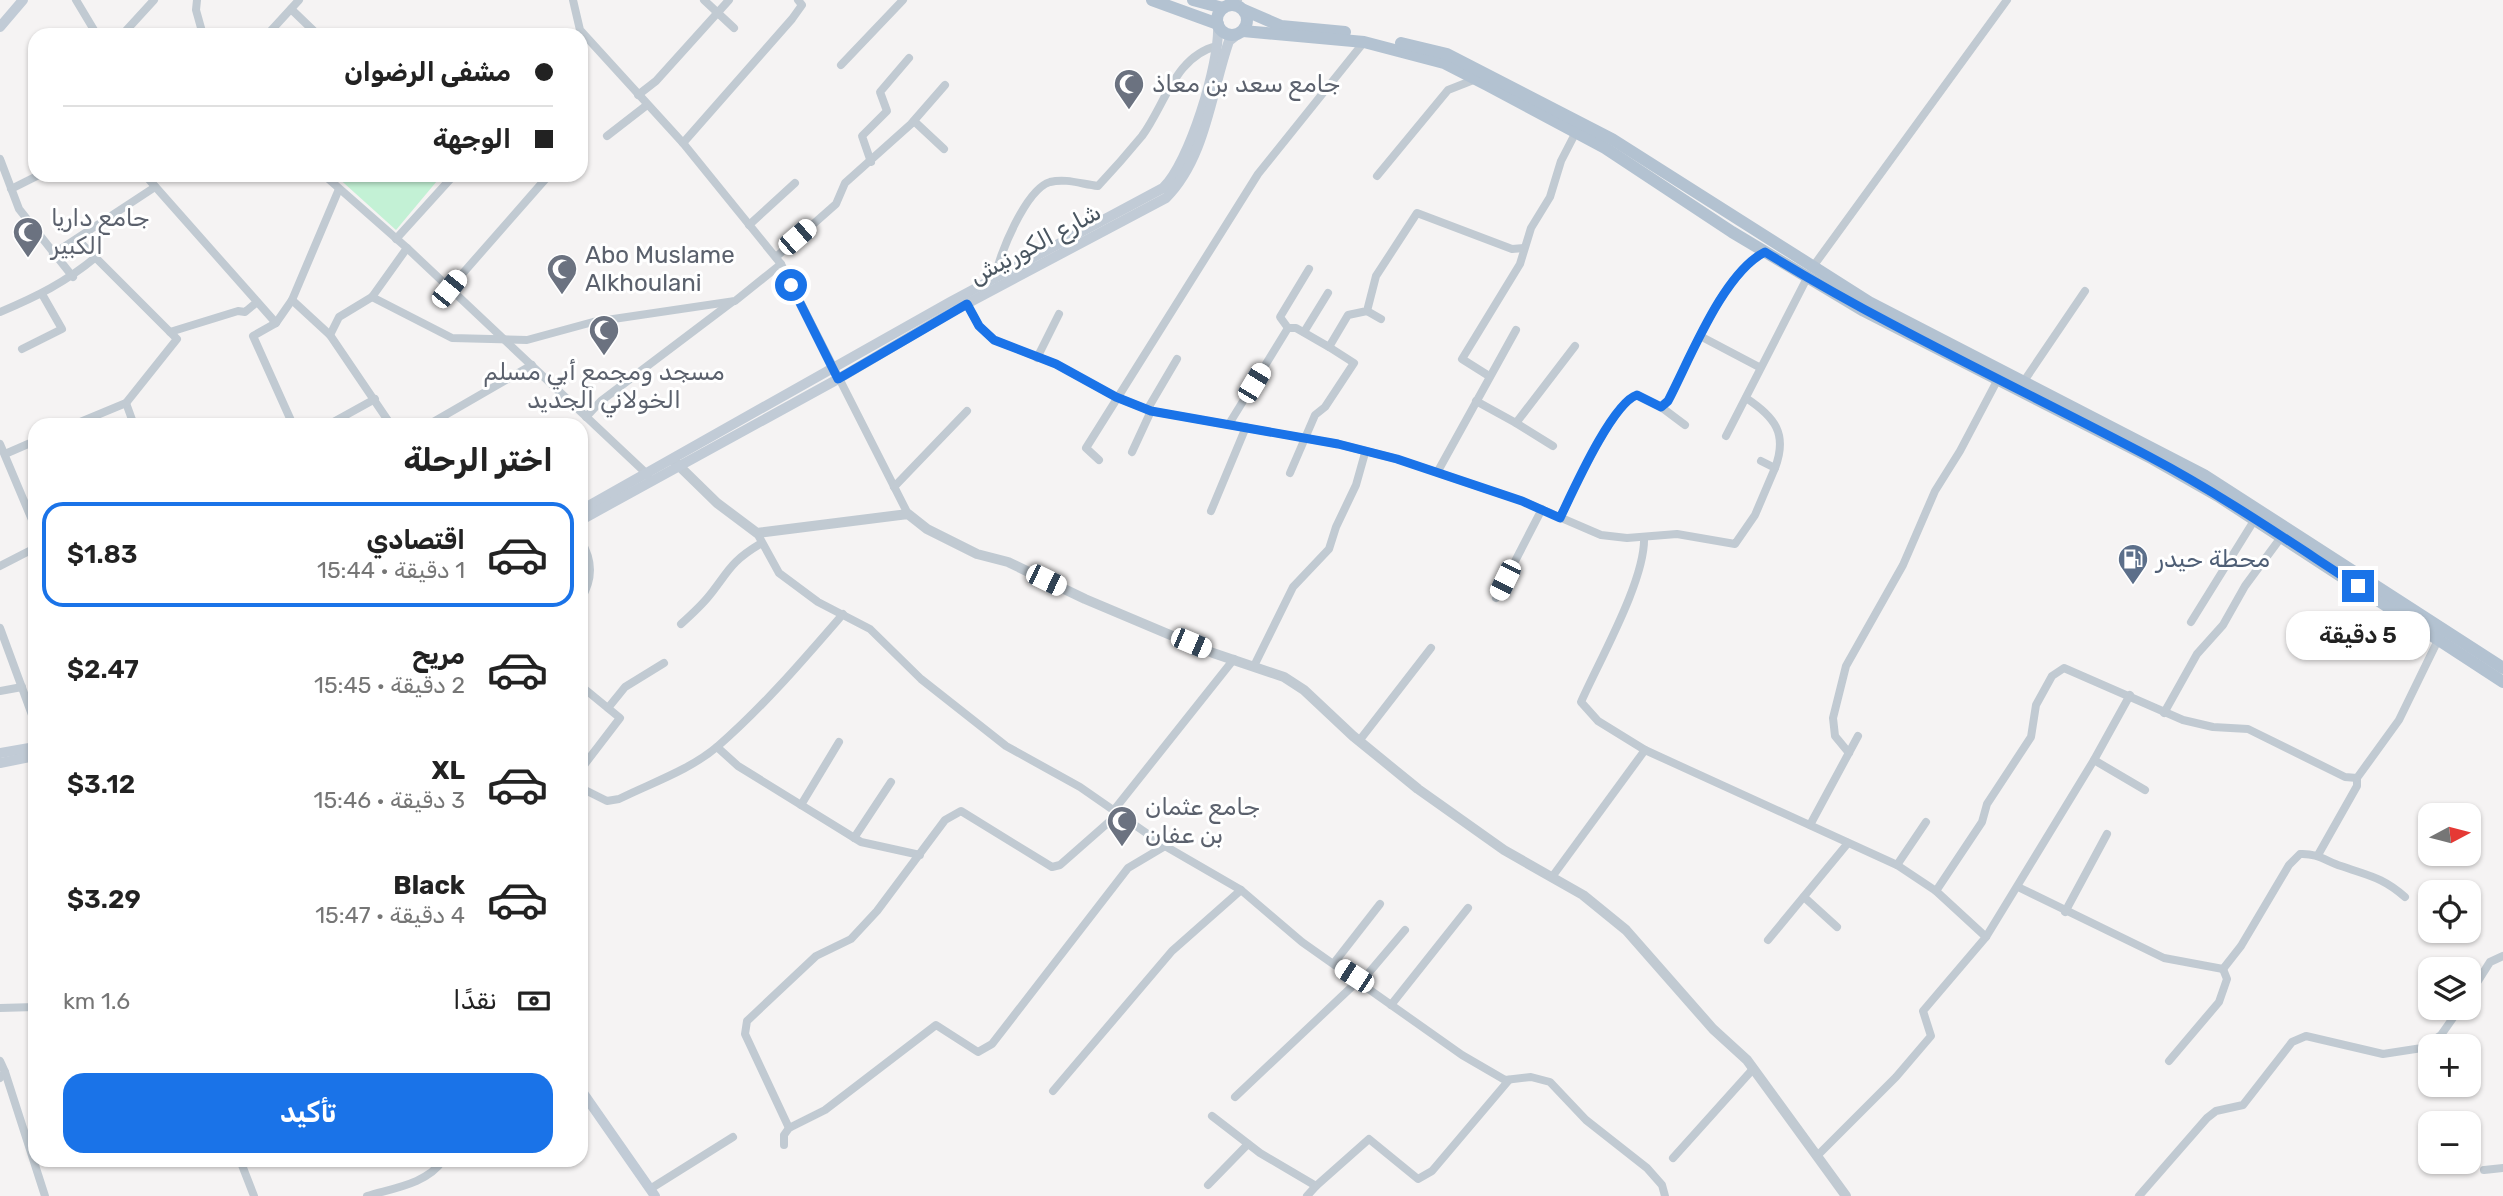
<!DOCTYPE html>
<html lang="ar">
<meta charset="utf-8">
<style>
body{margin:0;font-family:Rubik,Cairo,sans-serif;background:#f6f6f6;color:#222;direction:rtl;height:100vh;display:flex;flex-direction:column;font-size:26px;white-space:nowrap}
*{box-sizing:border-box;margin:0}
p{font-size:23px;color:#767676}
.icon{flex:none;width:38px;height:38px;fill:none;stroke:currentColor;stroke-width:2;stroke-linecap:round;stroke-linejoin:round}
.map{position:relative;flex:1;overflow:hidden;direction:ltr}
.details{position:absolute;left:28px;top:418px;width:560px;height:749px;display:flex;flex-direction:column;background:#fff;border-radius:21px;box-shadow:0 2px 5px #0004;direction:rtl}
.details>*{flex:none}
.top-card{position:absolute;left:28px;top:28px;width:560px;height:154px;border-radius:21px;box-shadow:0 2px 5px #0004;direction:rtl;display:grid;align-content:center;height:154px;padding:0 35px;background:#fff}
.needle{width:46px;rotate:83deg}
.buttons{position:absolute;left:2418px;top:803px;display:grid;gap:14px}
.buttons a{display:grid;place-items:center;width:63px;height:63px;border-radius:14px;background:#fff;box-shadow:0 2px 5px #0004;font-size:35px}
.end{position:absolute;width:32px;height:32px;margin:-16px;border:9px solid #1a73e8;background:#fff;box-shadow:0 0 0 4px #fff}
.from{border-radius:50%}
.bubble{position:absolute;height:49px;border-radius:21px;background:#fff;box-shadow:0 2px 5px #0004;font-size:23px;font-weight:600;line-height:49px;text-align:center;direction:rtl}
.car{position:absolute;width:21px;height:42px;margin:-21px -10px;border-radius:9px;box-shadow:0 0 5px 2px #0007;background:linear-gradient(#fff 24%,#345 0 40%,#fff 0 76%,#345 0 86%,#fff 0)}
.top-card b{display:flex;align-items:center;gap:24px;height:66px;font-size:26px}
.top-card b+b{border-top:2px solid #e0e0e0}
.top-card i{width:18px;height:18px;background:#222}
ul{padding:0;list-style:none}
li{display:flex;align-items:center;gap:21px;height:105px;margin:0 14px 10px;padding:0 21px;border:4px solid transparent;border-radius:21px}
li div{flex:1}
li b{display:block;font-size:26px}
li em{font-style:normal;font-weight:600}
li.active{border-color:#1a73e8}
li>.icon{width:63px;height:63px;stroke-width:1.5}
h2{padding:0 35px;font-size:32px;line-height:84px}
.pay{display:flex;align-items:center;gap:18px;height:77px;padding:0 35px;font-size:26px}
.pay p{margin-inline-start:auto}
.primary-button{display:flex;gap:14px;margin-top:auto;padding:14px 35px}
.primary-button a{flex:1;height:80px;border-radius:21px;background:#1a73e8;color:#fff;font-size:28px;font-weight:600;line-height:80px;text-align:center}
.map>svg:first-child{display:block}
.green{fill:#c3f1d5}
.lines{fill:none;stroke-linecap:round;stroke-linejoin:round}
.minor{stroke:#c1cad2;stroke-width:8}
.tertiary{stroke:#c1cad2;stroke-width:10}
.secondary{stroke:#c1cbd6;stroke-width:10}
.primary{stroke:#b3c2d1;stroke-width:12}
.route{stroke:#1a73e8;stroke-width:9}
.labels{text-anchor:middle;dominant-baseline:central;stroke-width:6;stroke-linejoin:round;paint-order:stroke}
.worship-label{font-size:24px;fill:#5b616d;stroke:#fff;text-anchor:start}
.street-label{font-size:24px;fill:#4a5661;stroke:#fff}
.service-label{font-size:24px;fill:#4e5e75;stroke:#fff;text-anchor:start}
</style>
<div class="map">
<svg width="2503" height="1196" viewBox="0 0 2503 1196">
<rect width="100%" height="100%" fill="#f5f3f3"/>
<path class="green" d="M 335,175 L 442,175 L 396,230 Z"/>
<g class="lines">
<g class="minor">
<path d="M 76,0 L 97,35"/>
<path d="M 197,0 L 196,10 L 203,35"/>
<path d="M 573,0 L 580,30 L 683,143 L 781,264 L 908,514"/>
<path d="M 704,0 L 734,28"/>
<path d="M 1236,5 L 1238,0"/>
<path d="M 291,9 L 318,35"/>
<path d="M 122,35 L 154,0"/>
<path d="M 267,35 L 299,0"/>
<path d="M 841,65 L 903,0"/>
<path d="M 638,95 L 656,81 L 729,0"/>
<path d="M 914,121 L 944,149"/>
<path d="M 607,136 L 647,105"/>
<path d="M 683,143 L 792,19 L 802,5 L 798,0"/>
<path d="M 0,159 L 19,209 L 73,277"/>
<path d="M 871,162 L 862,136 L 887,111 L 880,92 L 909,58"/>
<path d="M 145,175 L 276,323"/>
<path d="M 324,175 L 407,248 L 648,475"/>
<path d="M 1377,176 L 1448,90 L 1476,79"/>
<path d="M 11,189 L 39,175"/>
<path d="M 749,225 L 795,183"/>
<path d="M 396,239 L 454,175"/>
<path d="M 53,254 L 155,187"/>
<path d="M 776,257 L 836,204 L 845,183 L 911,124 L 945,85"/>
<path d="M 1812,268 L 2007,0"/>
<path d="M 995,279 C 998,256 1026,189 1050,182 C 1066,178 1081,184 1098,186 C 1113,170 1128,153 1142,136 C 1165,105 1175,56 1217,46"/>
<path d="M 449,289 L 549,175"/>
<path d="M 372,297 L 452,338 L 527,340 L 593,322 L 735,301 L 781,264"/>
<path d="M 292,300 L 330,335 L 339,317 L 372,297 L 407,248"/>
<path d="M 967,304 L 979,326 L 994,340 L 1056,364 L 1116,397 L 1151,411 L 1338,444 L 1397,459 L 1522,501 L 1601,535 L 1627,538 L 1677,534 L 1735,544 L 1755,515 L 1775,468 L 1761,461"/>
<path d="M 1367,311 L 1381,319"/>
<path d="M 0,312 C 36,297 66,282 96,257"/>
<path d="M 1288,328 L 1280,317 L 1309,269"/>
<path d="M 170,332 L 238,311 L 245,312 L 257,302"/>
<path d="M 1304,332 L 1328,293"/>
<path d="M 330,335 L 391,425"/>
<path d="M 1702,337 L 1759,367"/>
<path d="M 22,349 L 62,329 L 42,294"/>
<path d="M 1037,358 L 1059,314"/>
<path d="M 1489,376 L 1462,359 L 1520,264 L 1531,228 L 1550,197 L 1561,161 L 1576,132"/>
<path d="M 2022,384 L 2085,291"/>
<path d="M 1746,398 C 1775,417 1788,434 1775,468"/>
<path d="M 1476,401 L 1516,423 L 1575,346"/>
<path d="M 126,403 L 134,425"/>
<path d="M 1661,407 L 1668,401 C 1690,359 1723,273 1765,252"/>
<path d="M 1147,410 L 1177,359"/>
<path d="M 586,417 L 601,401 L 732,302"/>
<path d="M 1516,423 L 1553,446"/>
<path d="M 1229,424 L 1288,328 L 1296,328 L 1329,347 L 1348,315 L 1367,311 L 1376,276 L 1417,213 L 1512,249 L 1524,248"/>
<path d="M 73,425 L 126,403 L 177,339 L 77,239"/>
<path d="M 293,425 L 253,336 L 276,323 L 292,300 L 339,189"/>
<path d="M 328,425 L 375,399"/>
<path d="M 428,425 L 532,365"/>
<path d="M 1726,436 L 1807,278"/>
<path d="M 0,444 L 35,527"/>
<path d="M 1132,452 L 1151,411"/>
<path d="M 5,454 L 35,441"/>
<path d="M 1099,460 L 1086,448 L 1258,174 L 1364,42"/>
<path d="M 1438,471 L 1516,330"/>
<path d="M 1290,473 L 1315,415 L 1325,407 L 1354,363 L 1329,347"/>
<path d="M 894,487 L 967,411"/>
<path d="M 1211,511 L 1246,427"/>
<path d="M 1560,518 C 1573,491 1612,404 1637,395 L 1661,407 L 1685,425"/>
<path d="M 757,533 L 779,573 L 818,602 L 870,629 L 921,679 L 1006,746 L 1080,787 L 1165,846 L 1241,890 L 1302,942 L 1462,1055 L 1505,1080 L 1531,1077 L 1550,1082 L 1586,1120 L 1647,1168 L 1662,1185 L 1665,1196"/>
<path d="M 1644,537 C 1646,579 1599,661 1581,702 L 1598,721 L 1645,750 L 1897,865 L 1936,891 L 1986,937 L 1923,1011 L 1931,1036 L 1896,1077 L 1817,1156"/>
<path d="M 581,541 C 593,561 593,579 581,599"/>
<path d="M 0,566 L 35,548"/>
<path d="M 1496,598 L 1542,509"/>
<path d="M 2191,622 L 2255,519"/>
<path d="M 681,624 C 691,615 701,606 709,596 C 729,571 730,562 760,544"/>
<path d="M 0,628 L 35,723"/>
<path d="M 1254,666 L 1293,587 L 1329,549 L 1336,527 L 1356,485 L 1365,453"/>
<path d="M 581,686 L 620,718 L 581,769"/>
<path d="M 0,691 L 22,687"/>
<path d="M 608,708 L 625,687 L 664,663"/>
<path d="M 2164,713 L 2197,654 L 2223,625 L 2245,586 L 2282,536"/>
<path d="M 1359,741 L 1431,648"/>
<path d="M 717,747 L 738,766 L 861,842 L 920,855"/>
<path d="M 1849,753 L 1835,736 L 1833,718 L 1846,666 L 1903,565 L 1935,491 L 1960,451 L 1998,379"/>
<path d="M 2094,760 L 2145,790"/>
<path d="M 581,788 L 607,801 L 619,799 C 651,783 690,770 718,746 C 763,707 804,659 843,614"/>
<path d="M 801,805 L 839,742"/>
<path d="M 1114,810 L 1234,659"/>
<path d="M 1810,825 L 1858,736"/>
<path d="M 854,838 L 891,782"/>
<path d="M 2318,855 L 2357,786 L 2357,778 L 2399,720 L 2438,640"/>
<path d="M 1897,865 L 1926,822"/>
<path d="M 1552,877 L 1645,750"/>
<path d="M 2018,887 L 2164,958 L 2223,969"/>
<path d="M 1936,891 L 1982,822 L 1987,804 L 2031,737 L 2036,705 L 2052,676 L 2064,668 L 2183,720 L 2213,727 L 2248,729 L 2345,777 L 2357,778"/>
<path d="M 1804,897 L 1837,927"/>
<path d="M 2065,912 L 2107,834"/>
<path d="M 1986,937 L 2094,760 L 2130,695"/>
<path d="M 1768,940 L 1848,843"/>
<path d="M 1334,963 L 1380,904"/>
<path d="M 2223,969 L 2241,946 L 2289,865 L 2300,854 C 2317,853 2326,861 2341,866 C 2369,876 2382,877 2405,897"/>
<path d="M 1361,982 L 1405,930"/>
<path d="M 2469,995 L 2490,962 L 2503,956"/>
<path d="M 1391,1005 L 1468,908"/>
<path d="M 0,1008 L 35,1007"/>
<path d="M 0,1061 L 5,1072 L 0,1078"/>
<path d="M 2169,1061 L 2219,1002 L 2227,979 L 2223,969"/>
<path d="M 5,1072 L 45,1196"/>
<path d="M 1053,1091 L 1172,951 L 1241,890"/>
<path d="M 1235,1097 L 1359,980"/>
<path d="M 1212,1116 L 1260,1153 L 1316,1186 L 1369,1139 L 1418,1179 L 1432,1171 L 1509,1080"/>
<path d="M 789,1128 L 745,1034 L 747,1021 L 816,956 L 851,939 L 877,911 L 945,820 L 961,811 L 1052,867 L 1060,865 L 1118,814"/>
<path d="M 784,1145 L 784,1135 L 789,1128 L 825,1110 L 936,1025 L 978,1052 L 992,1044 L 1128,868 L 1165,846"/>
<path d="M 1673,1158 L 1753,1069"/>
<path d="M 240,1160 L 254,1196"/>
<path d="M 2484,1170 L 2503,1168"/>
<path d="M 1208,1185 L 1248,1144"/>
<path d="M 650,1189 L 733,1137"/>
<path d="M 367,1196 C 393,1188 427,1184 443,1160"/>
<path d="M 1307,1196 L 1316,1186"/>
<path d="M 2139,1196 L 2207,1118 L 2216,1111 L 2243,1105 L 2292,1042 L 2306,1036 L 2383,1054 L 2422,1048 L 2441,1035 L 2460,1008"/>
</g>
<path class="tertiary" d="M 675,462 L 717,503 L 757,533 L 908,514 L 927,529 L 977,554 L 1008,562 L 1085,599 L 1213,653 L 1284,677 L 1304,690 L 1353,736 L 1418,789 L 1504,850 L 1583,895 L 1626,930 L 1713,1029 L 1747,1060 L 1846,1196"/>
<g class="secondary">
<path d="M 0,27 L 23,0"/>
<path d="M 581,510 L 950,302 L 1163,188 C 1189,164 1220,63 1218,26"/>
<path d="M 581,520 L 838,379 L 955,310 L 1166,198 C 1206,158 1211,92 1229,41 L 1238,34"/>
<path d="M 0,753 L 35,747"/>
<path d="M 0,763 L 35,756"/>
<path d="M 581,1090 L 655,1196"/>
</g>
<g class="primary">
<path d="M 1152,0 L 1218,24"/>
<path d="M 1193,0 L 1223,8"/>
<circle cx="1232" cy="20" r="15"/>
<path d="M 1244,10 L 1281,26 L 1345,32"/>
<path d="M 1243,31 L 1364,42 L 1444,63 L 1487,85 L 1605,148 L 1732,232 L 1864,311 L 2153,459 L 2218,496 L 2503,682"/>
<path d="M 1401,43 L 1447,54 L 1612,139 L 1869,302 L 2204,475 L 2503,668"/>
</g>
</g>
<g class="lines">
<path class="route" d="M 791,285 L 838,379 L 967,304 L 979,326 L 994,340 L 1056,364 L 1116,397 L 1151,411 L 1338,444 L 1397,459 L 1522,501 L 1560,518 C 1573,491 1612,403 1637,395 L 1661,407 L 1668,401 C 1690,359 1723,273 1765,252 C 1889,328 2021,389 2150,457 C 2222,495 2290,542 2358,586"/>
</g>
<defs>
<g id="mosque-pin" transform="scale(1.575)"><path d="M0 17L-7.5 6A9.5 9.5 0 1 1 7.5 6Z" fill="#6b7280" stroke="#fff"/><path d="M3.5-4.9A6 6 0 1 0 3.5 4.9A5 5 0 1 1 3.5-4.9Z" fill="#fff"/></g>
<g id="fuel-pin" transform="scale(1.575)"><path d="M0 17L-7.5 6A9.5 9.5 0 1 1 7.5 6Z" fill="#5c6f8a" stroke="#fff"/><path d="M-5.5-6h7V0h2V4h1.3V-2.5L3-4.5l.8-.8L6-3V5H2.5V1h-1V6h-7ZM-4.2-4.7v3.2H.2V-4.7Z" fill="#fff"/></g>
</defs>
<g fill-rule="evenodd">
<use href="#mosque-pin" x="1129" y="84"/>
<use href="#mosque-pin" x="28" y="232"/>
<use href="#mosque-pin" x="562" y="269"/>
<use href="#mosque-pin" x="604" y="330"/>
<use href="#fuel-pin" x="2133" y="559"/>
<use href="#mosque-pin" x="1122" y="821"/>
</g>
<g class="labels">
<g class="worship-label">
<text x="1152" y="84">جامع سعد بن معاذ</text>
<text x="51" y="218">جامع داريا<tspan x="51" dy="28">الكبير</tspan></text>
<text x="585" y="255">Abo Muslame<tspan x="585" dy="28">Alkhoulani</tspan></text>
<text x="604" y="372" text-anchor="middle">مسجد ومجمع أبي مسلم<tspan x="604" dy="28">الخولاني الجديد</tspan></text>
<text x="1145" y="807">جامع عثمان<tspan x="1145" dy="28">بن عفان</tspan></text>
</g>
<g class="street-label">
<text transform="translate(1035 244) rotate(-28)">شارع الكورنيش</text>
</g>
<g class="service-label">
<text x="2156" y="559">محطة حيدر</text>
</g>
</g>
</svg>
<div class="buttons">
<a><svg class="needle" viewBox="-14 -14 28 28"><path d="M0-13l5 13h-10z" fill="#e53935"/><path d="M0 13l5-13h-10z" fill="#767676"/></svg></a>
<a><svg class="icon" aria-label="locate" viewBox="0 0 24 24"><circle cx="12" cy="12" r="6"/><path d="M12 2v4M12 18v4M2 12h4M18 12h4"/></svg></a>
<a><svg class="icon" aria-label="layers" viewBox="0 0 24 24"><path d="M12 4l9 5-9 5-9-5zM3 14l9 5 9-5"/></svg></a>
<a>+</a>
<a>−</a>
</div>
<i class="end from" style="left:791px;top:285px"></i>
<i class="end" style="left:2358px;top:586px"></i>
<div class="bubble" style="left:2286px;top:611px;width:144px">5 دقيقة</div>
<i class="car" style="left:797px;top:237px;rotate:49deg"></i>
<i class="car" style="left:449px;top:289px;rotate:39deg"></i>
<i class="car" style="left:1254px;top:383px;rotate:31deg"></i>
<i class="car" style="left:1046px;top:580px;rotate:116deg"></i>
<i class="car" style="left:1505px;top:580px;rotate:206deg"></i>
<i class="car" style="left:1191px;top:643px;rotate:113deg"></i>
<i class="car" style="left:1354px;top:976px;rotate:303deg"></i>
<div class="top-card">
<b><i class="from"></i>مشفى الرضوان</b>
<b><i></i>الوجهة</b>
</div>
<section class="details">
<h2>اختر الرحلة</h2>
<ul>
<li class="active"><svg class="icon" aria-label="car" viewBox="0 0 24 24"><path d="M5 17H2v-5l4-1 3-4h7l3 4 3 1v5h-3M9 17h6M6 11h13"/><circle cx="7" cy="17" r="2"/><circle cx="17" cy="17" r="2"/></svg><div><b>اقتصادي</b><p>1 دقيقة · 15:44</p></div><em>$1.83</em></li>
<li><svg class="icon" aria-label="car" viewBox="0 0 24 24"><path d="M5 17H2v-5l4-1 3-4h7l3 4 3 1v5h-3M9 17h6M6 11h13"/><circle cx="7" cy="17" r="2"/><circle cx="17" cy="17" r="2"/></svg><div><b>مريح</b><p>2 دقيقة · 15:45</p></div><em>$2.47</em></li>
<li><svg class="icon" aria-label="car" viewBox="0 0 24 24"><path d="M5 17H2v-5l4-1 3-4h7l3 4 3 1v5h-3M9 17h6M6 11h13"/><circle cx="7" cy="17" r="2"/><circle cx="17" cy="17" r="2"/></svg><div><b>XL</b><p>3 دقيقة · 15:46</p></div><em>$3.12</em></li>
<li><svg class="icon" aria-label="car" viewBox="0 0 24 24"><path d="M5 17H2v-5l4-1 3-4h7l3 4 3 1v5h-3M9 17h6M6 11h13"/><circle cx="7" cy="17" r="2"/><circle cx="17" cy="17" r="2"/></svg><div><b>Black</b><p>4 دقيقة · 15:47</p></div><em>$3.29</em></li>
</ul>
<div class="pay"><svg class="icon" aria-label="cash" viewBox="0 0 24 24"><path d="M3 7h18v10H3z"/><circle cx="12" cy="12" r="2"/></svg>نقدًا<p>1.6 km</p></div>
<div class="primary-button"><a>تأكيد</a></div>
</section>
</div>
